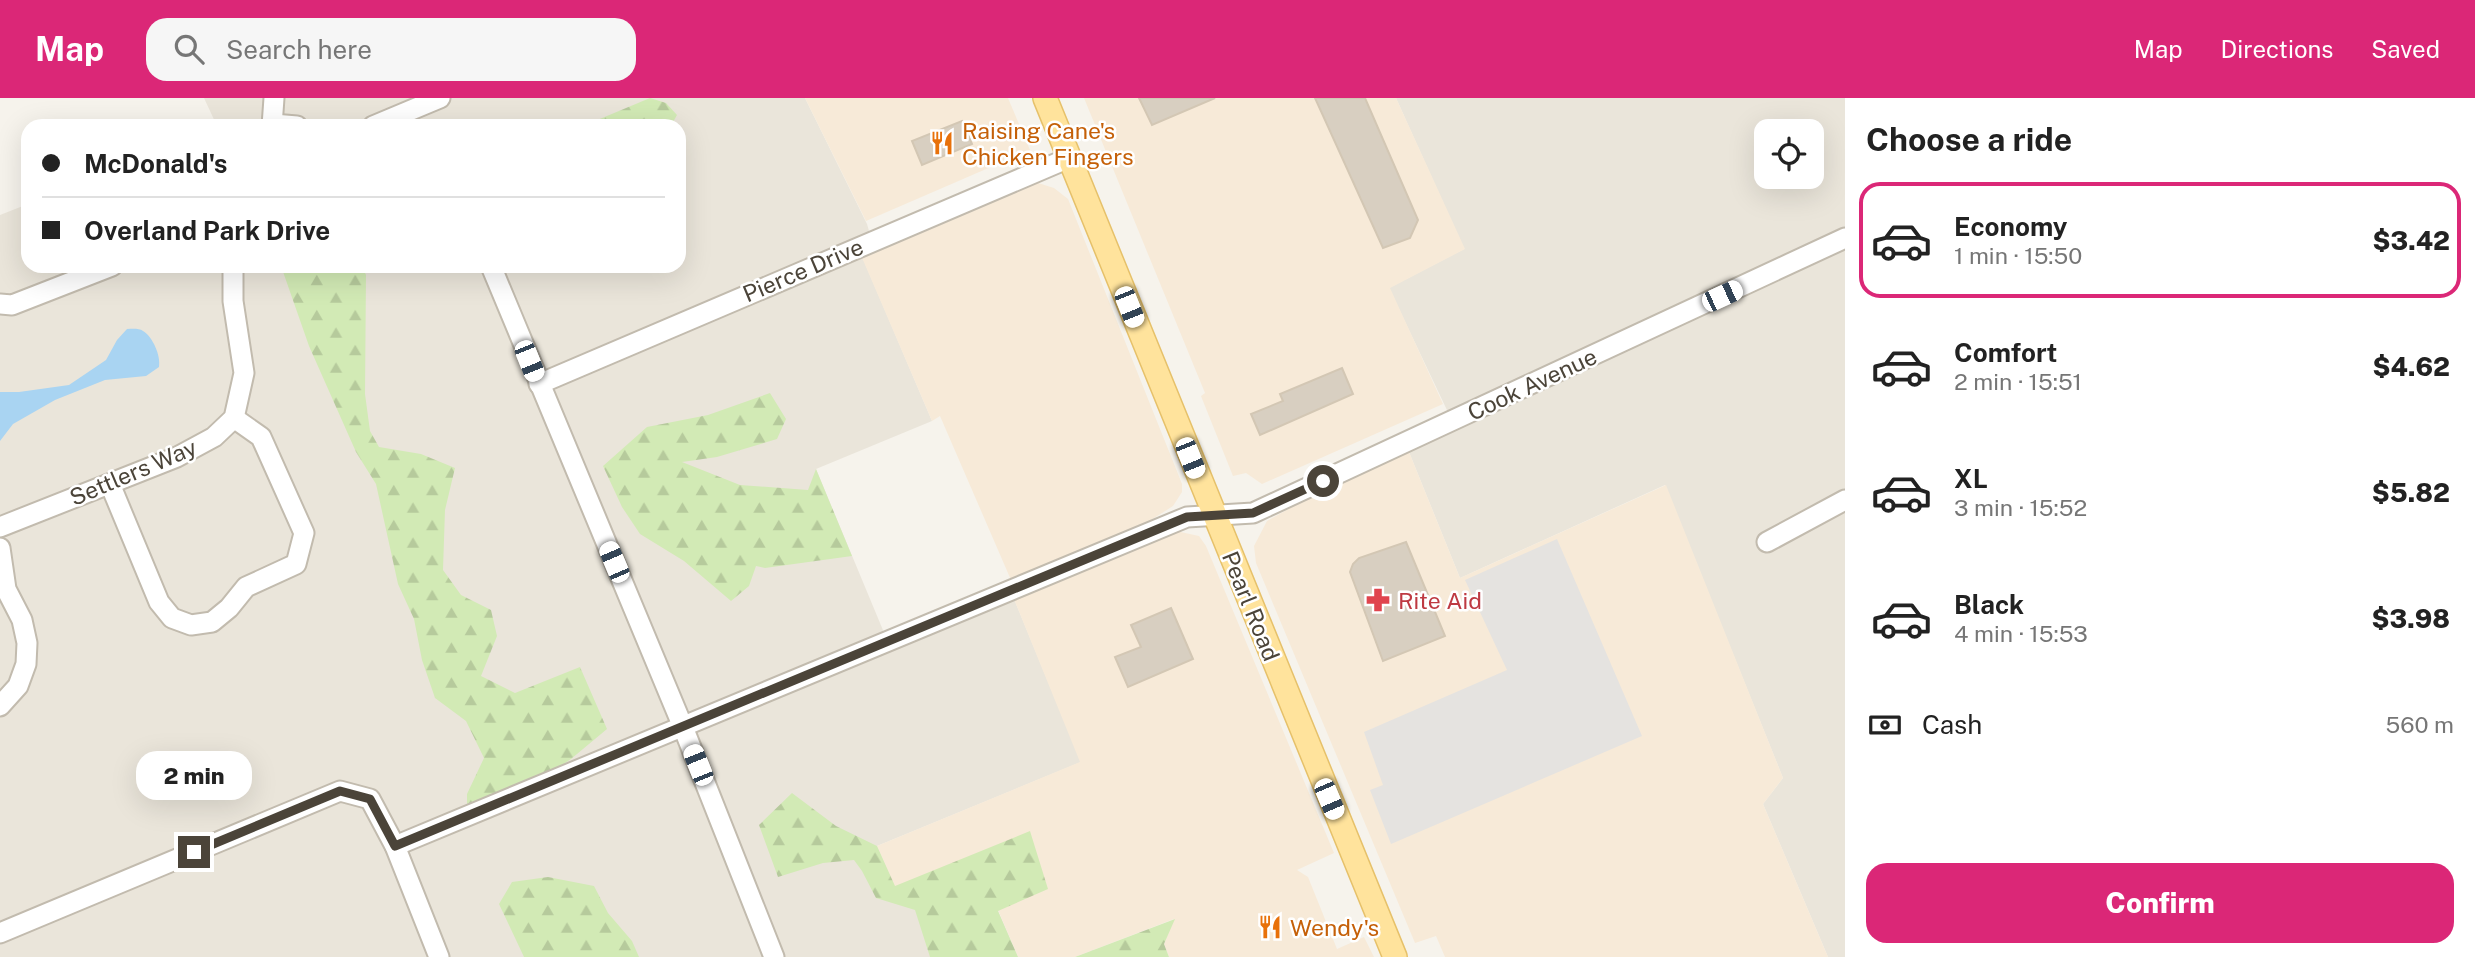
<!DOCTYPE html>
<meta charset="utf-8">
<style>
body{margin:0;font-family:"Public Sans",sans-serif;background:#f6f6f6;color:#222;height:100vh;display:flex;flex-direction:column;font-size:26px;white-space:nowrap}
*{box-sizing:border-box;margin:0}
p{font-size:23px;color:#767676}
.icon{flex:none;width:38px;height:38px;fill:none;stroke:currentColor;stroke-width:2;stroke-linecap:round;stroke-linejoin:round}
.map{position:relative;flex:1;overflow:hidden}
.panel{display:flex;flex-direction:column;background:#fff;width:630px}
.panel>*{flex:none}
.banner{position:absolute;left:21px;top:21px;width:665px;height:154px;border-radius:21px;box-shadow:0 7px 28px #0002;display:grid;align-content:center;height:154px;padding:0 21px;background:#fff}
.controls{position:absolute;left:1754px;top:21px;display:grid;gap:14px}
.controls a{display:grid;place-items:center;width:70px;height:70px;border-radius:14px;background:#fff;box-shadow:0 7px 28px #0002;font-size:35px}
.end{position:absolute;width:32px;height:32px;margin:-16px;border:9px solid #4b4439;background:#fff;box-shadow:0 0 0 4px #fff}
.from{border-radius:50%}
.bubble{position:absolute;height:49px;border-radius:21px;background:#fff;box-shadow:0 7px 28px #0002;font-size:23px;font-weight:800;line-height:49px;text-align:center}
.car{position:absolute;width:21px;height:42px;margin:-21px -10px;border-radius:9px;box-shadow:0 0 5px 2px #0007;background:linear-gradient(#fff 24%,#345 0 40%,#fff 0 76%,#345 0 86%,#fff 0)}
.banner b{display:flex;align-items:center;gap:24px;height:66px;font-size:26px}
.banner b+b{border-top:2px solid #e0e0e0}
.banner i{width:18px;height:18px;background:#222}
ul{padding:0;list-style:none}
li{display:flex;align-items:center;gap:21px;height:116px;margin:0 14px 10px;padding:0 7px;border:4px solid transparent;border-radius:21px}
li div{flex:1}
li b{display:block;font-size:26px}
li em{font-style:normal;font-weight:800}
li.current{border-color:#db2777}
li>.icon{width:63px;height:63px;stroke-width:1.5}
h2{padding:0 21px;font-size:32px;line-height:84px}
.pay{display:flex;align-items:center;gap:18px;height:77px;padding:0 21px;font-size:26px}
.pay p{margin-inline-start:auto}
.button{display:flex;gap:14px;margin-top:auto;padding:14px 21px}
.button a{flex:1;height:80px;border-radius:21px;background:#db2777;color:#fff;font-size:28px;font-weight:800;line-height:80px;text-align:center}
header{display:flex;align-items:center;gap:42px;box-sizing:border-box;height:98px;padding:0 35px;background:#db2777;color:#fff}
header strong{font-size:33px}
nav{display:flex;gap:38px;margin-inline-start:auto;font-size:24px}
.search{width:490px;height:63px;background:#f6f6f6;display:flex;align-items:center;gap:18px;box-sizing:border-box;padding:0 24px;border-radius:21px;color:#767676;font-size:26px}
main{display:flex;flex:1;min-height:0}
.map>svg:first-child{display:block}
.residential{fill:#eae5da;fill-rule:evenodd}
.commercial{fill:#f7ead8}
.forest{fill:url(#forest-firs)}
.parking{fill:#e5e3e0}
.water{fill:#a9d4f2}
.building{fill:#d8cfc1;stroke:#d3c7b4;stroke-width:2}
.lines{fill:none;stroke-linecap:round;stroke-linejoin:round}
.minor-casing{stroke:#c2bbae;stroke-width:23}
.major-casing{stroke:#e6c16a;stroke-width:26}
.minor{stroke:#fff;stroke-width:19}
.major{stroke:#ffe39c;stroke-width:23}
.route{stroke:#4b4439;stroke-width:9}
.labels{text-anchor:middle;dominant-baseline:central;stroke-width:5;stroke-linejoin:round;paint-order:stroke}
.food-label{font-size:23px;fill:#c56008;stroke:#fff;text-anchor:start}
.street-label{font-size:23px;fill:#4b4439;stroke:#fff}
.health-label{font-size:23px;fill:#be3a42;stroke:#fff;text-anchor:start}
</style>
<header>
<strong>Map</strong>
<div class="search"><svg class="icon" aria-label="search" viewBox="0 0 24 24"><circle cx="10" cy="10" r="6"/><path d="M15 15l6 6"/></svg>Search here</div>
<nav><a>Map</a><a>Directions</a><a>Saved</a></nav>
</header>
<main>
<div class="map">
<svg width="1845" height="859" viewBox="0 0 1845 859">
<defs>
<pattern id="forest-firs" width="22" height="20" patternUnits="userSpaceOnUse" patternTransform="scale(1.75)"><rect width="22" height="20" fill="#d2eab5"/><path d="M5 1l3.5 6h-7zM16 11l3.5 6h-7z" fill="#b6ca9c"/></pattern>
</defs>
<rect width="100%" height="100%" fill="#f6f3ec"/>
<g class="residential">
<path d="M 204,0 L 805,0 L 867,126 L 874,150 L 861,156 L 932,323 L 816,371 L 885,537 L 1014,501 L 1081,664 L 877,748 L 895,788 L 1030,733 L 998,813 L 1018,859 L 0,859 L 0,117 L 28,106 L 28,168 L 679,168 L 679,28 L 217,28 Z"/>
<path d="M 1396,0 L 1845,0 L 1845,859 L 1828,859 L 1763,706 L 1783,680 L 1665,387 L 1460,480 L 1409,354 L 1456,331 L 1389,190 L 1464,151 ZM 1766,33 L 1811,33 L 1811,79 L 1766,79 Z"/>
</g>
<g class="commercial">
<path d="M 805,0 L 1008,0 L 1030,52 L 866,123 Z"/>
<path d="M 1084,0 L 1396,0 L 1465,151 L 1390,190 L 1443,306 L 1262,386 L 1246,375 L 1233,378 L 1201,298 L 1205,295 Z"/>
<path d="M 1038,85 L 1054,90 L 1068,101 L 1182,386 L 1182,394 L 1173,408 L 1151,422 L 1011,482 L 940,318 L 932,323 L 860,155 L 1007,95 Z"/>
<path d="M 1409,354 L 1460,480 L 1666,387 L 1783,680 L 1763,706 L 1828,859 L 1445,859 L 1436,838 L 1415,845 L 1256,465 L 1254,448 L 1267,423 L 1342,381 Z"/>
<path d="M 1176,433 L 1199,438 L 1206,448 L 1334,755 L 1297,772 L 1308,779 L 1337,851 L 1364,839 L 1374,859 L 1169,859 L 1164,846 L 1174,821 L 1075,859 L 1018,859 L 998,812 L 895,789 L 877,748 L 1080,664 L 1014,501 Z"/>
</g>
<g class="forest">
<path d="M 650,0 L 666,5 L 677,17 L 673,24 L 663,28 L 583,28 Z"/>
<path d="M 281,168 L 362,168 L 366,177 L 365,296 L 370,333 L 379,349 L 421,356 L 455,370 L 445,412 L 443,472 L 461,497 L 491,512 L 497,538 L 481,578 L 515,595 L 580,569 L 607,631 L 571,661 L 525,692 L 467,706 L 467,696 L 484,660 L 466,623 L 435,600 L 422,562 L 414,521 L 398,486 L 376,386 L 356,354 L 309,248 Z"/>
<path d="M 770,295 L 786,321 L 777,341 L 717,359 L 682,364 L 740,387 L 808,392 L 816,371 L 852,458 L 765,470 L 756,468 L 749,488 L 731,503 L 684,463 L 640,436 L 622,409 L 603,368 L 647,329 L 708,317 Z"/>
<path d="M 792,695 L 836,728 L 877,748 L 895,788 L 1030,733 L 1048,791 L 998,813 L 1018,859 L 930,859 L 915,812 L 876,800 L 862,773 L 854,762 L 823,765 L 778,779 L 759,727 Z"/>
<path d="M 548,779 L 594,788 L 608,815 L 632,843 L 639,859 L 524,859 L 499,806 L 512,784 Z"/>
<path d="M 1175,821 L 1164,846 L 1169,859 L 1075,859 Z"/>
</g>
<path class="parking" d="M 1557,441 L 1642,638 L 1391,746 L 1370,692 L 1383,687 L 1364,634 L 1507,572 L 1465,482 Z"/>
<path class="water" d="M 127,231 C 132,231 139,230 143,233 C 153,239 161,258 159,269 L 146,278 L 105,282 L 55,302 L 13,326 L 0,343 L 0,294 L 19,294 L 69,287 L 106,262 L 117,242 Z"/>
<g class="building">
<path d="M 1139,0 L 1215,0 L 1152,27 Z"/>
<path d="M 1315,0 L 1365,0 L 1418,122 L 1410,140 L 1383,150 Z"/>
<path d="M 962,23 L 972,46 L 922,67 L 912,43 Z"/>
<path d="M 1342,270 L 1353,296 L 1260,337 L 1251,316 L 1283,303 L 1280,296 Z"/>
<path d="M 1406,444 L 1445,538 L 1383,563 L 1350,474 L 1353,466 L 1359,460 Z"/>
<path d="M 1171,510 L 1193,561 L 1128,589 L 1115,559 L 1141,549 L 1131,527 Z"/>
</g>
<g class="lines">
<g class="minor-casing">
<g id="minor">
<path d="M 273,26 L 297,28"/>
<path d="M 272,28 L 274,0"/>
<path d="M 373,28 L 440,0"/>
<path d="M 491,168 L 683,629 L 774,859"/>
<path d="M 0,206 L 12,207 L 112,168"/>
<path d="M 539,286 L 1069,60"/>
<path d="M 110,386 L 159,504 L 172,520 L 191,527 L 212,524 L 229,510 L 246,489 L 296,466 L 304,435 L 261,339 L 234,320"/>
<path d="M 0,429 L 177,359 L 214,339 L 234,320 L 244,275 L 233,203 L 233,168"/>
<path d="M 1767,444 L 1845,402"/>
<path d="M 0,450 L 6,491 L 22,522 L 27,545 L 26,566 L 18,588 L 0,608"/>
<path d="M 395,748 L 1187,419 L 1253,415 L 1845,140"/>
<path d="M 0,835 L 340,693 L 370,701 L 395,748 L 439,859"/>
</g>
</g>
<g class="major-casing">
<path id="major" d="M 1045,0 L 1395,859"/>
</g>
<use href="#minor" class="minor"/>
<use href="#major" class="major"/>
</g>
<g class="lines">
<path class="route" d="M 194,754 L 340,693 L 370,701 L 395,748 L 1187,419 L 1253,415 L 1323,383"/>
</g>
<defs>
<g id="restaurant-bare" transform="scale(1.89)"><path d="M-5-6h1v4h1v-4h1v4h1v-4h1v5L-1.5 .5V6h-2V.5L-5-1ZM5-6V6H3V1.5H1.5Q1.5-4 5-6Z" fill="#e8710a" stroke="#fff" stroke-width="2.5" paint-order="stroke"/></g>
<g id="pharmacy-bare" transform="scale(1.89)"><path d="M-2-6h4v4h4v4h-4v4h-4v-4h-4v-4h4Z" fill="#e0444e" stroke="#fff" stroke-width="2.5" paint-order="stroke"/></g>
</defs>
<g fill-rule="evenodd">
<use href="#restaurant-bare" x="942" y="45"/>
<use href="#pharmacy-bare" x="1378" y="502"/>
<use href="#restaurant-bare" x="1270" y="829"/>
</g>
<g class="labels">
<g class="food-label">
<text x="962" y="32">Raising Cane's<tspan x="962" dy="26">Chicken Fingers</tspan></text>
<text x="1290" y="829">Wendy's</text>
</g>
<g class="street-label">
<text transform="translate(803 172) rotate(-23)">Pierce Drive</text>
<text transform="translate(1532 286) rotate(-25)">Cook Avenue</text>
<text transform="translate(133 374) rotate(-23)">Settlers Way</text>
<text transform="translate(1251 508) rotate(68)">Pearl Road</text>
</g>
<g class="health-label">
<text x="1398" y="502">Rite Aid</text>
</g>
</g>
</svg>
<div class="controls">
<a><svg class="icon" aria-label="locate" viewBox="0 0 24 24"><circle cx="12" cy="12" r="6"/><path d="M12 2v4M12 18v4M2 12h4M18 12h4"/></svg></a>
</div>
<i class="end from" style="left:1323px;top:383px"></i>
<i class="end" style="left:194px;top:754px"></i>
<div class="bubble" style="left:136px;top:653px;width:116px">2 min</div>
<i class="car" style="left:1722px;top:198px;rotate:65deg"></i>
<i class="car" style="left:1129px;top:209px;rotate:158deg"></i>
<i class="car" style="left:529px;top:263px;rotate:158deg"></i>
<i class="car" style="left:1190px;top:360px;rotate:158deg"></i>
<i class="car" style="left:614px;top:464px;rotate:337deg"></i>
<i class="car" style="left:698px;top:667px;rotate:338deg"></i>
<i class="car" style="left:1329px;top:701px;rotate:157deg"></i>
<div class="banner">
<b><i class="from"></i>McDonald's</b>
<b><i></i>Overland Park Drive</b>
</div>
</div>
<section class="panel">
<h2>Choose a ride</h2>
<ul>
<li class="current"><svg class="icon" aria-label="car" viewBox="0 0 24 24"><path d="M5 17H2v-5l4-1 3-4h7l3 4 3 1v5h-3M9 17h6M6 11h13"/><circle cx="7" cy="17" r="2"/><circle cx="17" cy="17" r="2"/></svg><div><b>Economy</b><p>1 min · 15:50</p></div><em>$3.42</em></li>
<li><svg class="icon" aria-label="car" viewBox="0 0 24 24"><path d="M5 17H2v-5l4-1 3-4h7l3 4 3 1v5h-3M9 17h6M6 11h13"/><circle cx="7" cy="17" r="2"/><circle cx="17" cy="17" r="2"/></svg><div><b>Comfort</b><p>2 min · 15:51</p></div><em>$4.62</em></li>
<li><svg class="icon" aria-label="car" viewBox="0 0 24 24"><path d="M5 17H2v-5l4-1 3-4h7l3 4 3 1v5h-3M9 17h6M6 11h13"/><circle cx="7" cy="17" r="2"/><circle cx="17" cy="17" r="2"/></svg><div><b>XL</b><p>3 min · 15:52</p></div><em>$5.82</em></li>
<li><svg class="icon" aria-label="car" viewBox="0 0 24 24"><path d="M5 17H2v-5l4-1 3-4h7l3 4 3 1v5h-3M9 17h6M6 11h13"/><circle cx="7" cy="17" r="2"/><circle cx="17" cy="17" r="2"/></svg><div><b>Black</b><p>4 min · 15:53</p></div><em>$3.98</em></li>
</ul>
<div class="pay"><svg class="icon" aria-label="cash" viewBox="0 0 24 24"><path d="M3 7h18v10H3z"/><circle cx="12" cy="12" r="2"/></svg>Cash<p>560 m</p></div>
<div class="button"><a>Confirm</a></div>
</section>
</main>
